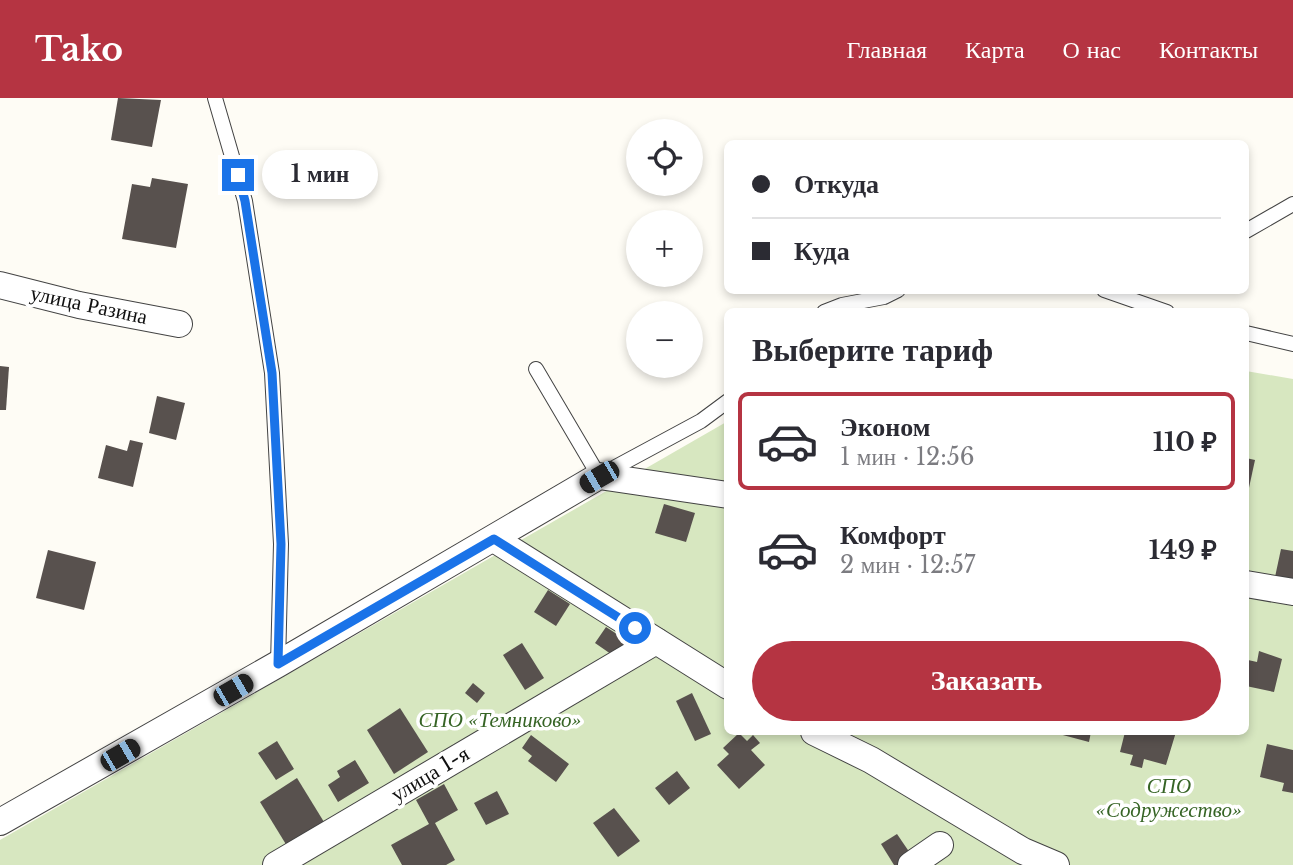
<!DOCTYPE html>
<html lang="ru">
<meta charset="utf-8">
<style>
body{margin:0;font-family:"Libre Baskerville",serif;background:#f2f2f3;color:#2b2b33;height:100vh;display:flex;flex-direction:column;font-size:26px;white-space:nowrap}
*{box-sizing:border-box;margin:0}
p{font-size:23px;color:#7c7c81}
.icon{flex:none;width:38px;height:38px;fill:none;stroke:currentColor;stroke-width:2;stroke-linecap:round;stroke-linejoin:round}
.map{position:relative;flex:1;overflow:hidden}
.sheet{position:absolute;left:724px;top:210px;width:525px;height:427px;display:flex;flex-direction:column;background:#fff;border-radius:10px;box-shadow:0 4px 10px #0003}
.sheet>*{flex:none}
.banner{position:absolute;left:724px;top:42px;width:525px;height:154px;border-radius:10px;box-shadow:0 4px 10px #0003;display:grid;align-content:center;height:154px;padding:0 28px;background:#fff}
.tools{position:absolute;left:626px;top:21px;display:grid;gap:14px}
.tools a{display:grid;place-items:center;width:77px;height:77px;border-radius:50%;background:#fff;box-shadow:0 4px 10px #0003;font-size:35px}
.end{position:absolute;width:32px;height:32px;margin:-16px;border:9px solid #1a73e8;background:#fff;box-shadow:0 0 0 4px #fff}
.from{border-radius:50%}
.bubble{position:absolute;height:49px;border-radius:24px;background:#fff;box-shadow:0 4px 10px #0003;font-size:23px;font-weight:700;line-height:49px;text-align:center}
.car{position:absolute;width:21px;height:42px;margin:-21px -10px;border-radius:9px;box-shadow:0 0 5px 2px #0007;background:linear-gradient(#222 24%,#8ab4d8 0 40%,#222 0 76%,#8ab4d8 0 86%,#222 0)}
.banner b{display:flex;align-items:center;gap:24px;height:66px;font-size:26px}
.banner b+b{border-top:2px solid #e1e1e2}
.banner i{width:18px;height:18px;background:#2b2b33}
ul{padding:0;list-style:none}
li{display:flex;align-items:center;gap:21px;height:98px;margin:0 14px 10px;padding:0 14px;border:4px solid transparent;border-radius:10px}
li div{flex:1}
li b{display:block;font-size:26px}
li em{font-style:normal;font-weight:700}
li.current{border-color:#b53442}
li>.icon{width:63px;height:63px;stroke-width:1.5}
h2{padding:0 28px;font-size:32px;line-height:84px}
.cta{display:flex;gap:14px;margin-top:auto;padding:14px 28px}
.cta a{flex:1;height:80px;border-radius:42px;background:#b53442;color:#fff;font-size:28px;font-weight:700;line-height:80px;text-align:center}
header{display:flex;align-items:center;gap:42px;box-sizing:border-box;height:98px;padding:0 35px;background:#b53442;color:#fff}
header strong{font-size:33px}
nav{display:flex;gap:38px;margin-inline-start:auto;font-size:24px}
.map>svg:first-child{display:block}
.green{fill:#d7e7c0}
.building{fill:#58514e}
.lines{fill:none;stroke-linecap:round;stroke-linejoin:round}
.service-casing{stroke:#434343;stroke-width:16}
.minor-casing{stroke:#434343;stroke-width:28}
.service{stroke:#fff;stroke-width:14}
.minor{stroke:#fff;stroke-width:26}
.route{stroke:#1a73e8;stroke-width:9}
.labels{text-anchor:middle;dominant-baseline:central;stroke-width:7;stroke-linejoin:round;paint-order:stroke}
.street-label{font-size:21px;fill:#101010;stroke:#fff}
.park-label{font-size:21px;font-style:italic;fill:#366425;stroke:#fff}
</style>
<header>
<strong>Tako</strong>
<nav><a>Главная</a><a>Карта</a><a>О нас</a><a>Контакты</a></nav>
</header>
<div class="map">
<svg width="1293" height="767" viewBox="0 0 1293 767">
<rect width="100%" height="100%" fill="#fefcf5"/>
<path class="green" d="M 1246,273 L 1293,281 L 1293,767 L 0,767 L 0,742 L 728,323 L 728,634 L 1246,634 Z"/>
<g class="building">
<path d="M 118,0 L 161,2 L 152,49 L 111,42 Z"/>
<path d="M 152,80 L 188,86 L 176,150 L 122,141 L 132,86 L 150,89 Z"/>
<path d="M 0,268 L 9,269 L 6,312 L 0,312 Z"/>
<path d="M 157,298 L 185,305 L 176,342 L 149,335 Z"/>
<path d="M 130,342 L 143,345 L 133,389 L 98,380 L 106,347 L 127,353 Z"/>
<path d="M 1246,360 L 1255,362 L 1247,399 L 1246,399 Z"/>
<path d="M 664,406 L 695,415 L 686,444 L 655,435 Z"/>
<path d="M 1281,451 L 1293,453 L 1293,483 L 1275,479 Z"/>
<path d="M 48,452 L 96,464 L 84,512 L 36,500 Z"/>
<path d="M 548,492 L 570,506 L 556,528 L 534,514 Z"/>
<path d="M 606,529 L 623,540 L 625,537 L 634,543 L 621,563 L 595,545 Z"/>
<path d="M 522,545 L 544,580 L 525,592 L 503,557 Z"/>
<path d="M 1259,553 L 1282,561 L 1274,594 L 1246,588 L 1248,562 L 1257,564 Z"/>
<path d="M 473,585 L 485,595 L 477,605 L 465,595 Z"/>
<path d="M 692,595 L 711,636 L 695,643 L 676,603 Z"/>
<path d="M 400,610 L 428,654 L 394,676 L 367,632 Z"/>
<path d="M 1060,634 L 1091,634 L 1089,644 L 1059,636 Z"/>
<path d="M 1125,634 L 1176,634 L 1166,667 L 1144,661 L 1142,670 L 1130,667 L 1133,657 L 1120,654 Z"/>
<path d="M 739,635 L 747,643 L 753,637 L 760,645 L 751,652 L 765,667 L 739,691 L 717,667 L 729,656 L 723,650 Z"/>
<path d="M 531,637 L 569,666 L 556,684 L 528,663 L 532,658 L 522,650 Z"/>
<path d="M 277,643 L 294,671 L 276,682 L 258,655 Z"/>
<path d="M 1267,646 L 1293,652 L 1293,695 L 1282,693 L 1284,685 L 1260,679 Z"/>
<path d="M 355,662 L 369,685 L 338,704 L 328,687 L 340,679 L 337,673 Z"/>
<path d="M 677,673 L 690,690 L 669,707 L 655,690 Z"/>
<path d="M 297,680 L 324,724 L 287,748 L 260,704 Z"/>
<path d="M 444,686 L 458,712 L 435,725 L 455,762 L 446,767 L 402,767 L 391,747 L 429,726 L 416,702 Z"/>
<path d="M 497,693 L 509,716 L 486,727 L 474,705 Z"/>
<path d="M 614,710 L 640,743 L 618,759 L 593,725 Z"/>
<path d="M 897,736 L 912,758 L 899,767 L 894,767 L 881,746 Z"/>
</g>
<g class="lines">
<g class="service-casing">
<g id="service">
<path d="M 215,0 L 245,103 L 272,275 L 281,446 L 278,566"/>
<path d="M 1246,133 L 1293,106"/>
<path d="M 1104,192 L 1167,214"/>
<path d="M 824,214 L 842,207 L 884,199 L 898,192"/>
<path d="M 1246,235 L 1293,246"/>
<path d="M 536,271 L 599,378 L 701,323 L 728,303"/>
</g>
</g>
<g class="minor-casing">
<g id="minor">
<path d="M 0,187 L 79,207 L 179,226"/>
<path d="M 494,441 L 728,588"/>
<path d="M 1246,486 L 1293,494"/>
<path d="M 814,634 L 871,662 L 1023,753 L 1056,767"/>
<path d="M 0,724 L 278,566 L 599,378 L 728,397"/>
<path d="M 276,767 L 656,543"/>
<path d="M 911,767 L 940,747"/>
</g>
</g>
<use href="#service" class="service"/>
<use href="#minor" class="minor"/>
</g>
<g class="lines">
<path class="route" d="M 238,77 L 245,103 L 272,275 L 281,446 L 278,566 L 494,441 L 635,530"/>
</g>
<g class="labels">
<g class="street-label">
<text transform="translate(89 207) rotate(12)">улица Разина</text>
<text transform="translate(430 676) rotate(-31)">улица 1-я</text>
</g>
<g class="park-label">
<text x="500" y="622">СПО «Темниково»</text>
<text x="1169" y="688">СПО<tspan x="1169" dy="24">«Содружество»</tspan></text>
</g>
</g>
</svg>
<div class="tools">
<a><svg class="icon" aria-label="locate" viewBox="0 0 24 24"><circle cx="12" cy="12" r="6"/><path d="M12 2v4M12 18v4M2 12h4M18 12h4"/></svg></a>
<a>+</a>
<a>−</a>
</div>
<i class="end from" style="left:635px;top:530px"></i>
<i class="end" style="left:238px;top:77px"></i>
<div class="bubble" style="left:262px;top:52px;width:116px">1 мин</div>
<i class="car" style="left:599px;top:379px;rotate:240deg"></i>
<i class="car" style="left:233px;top:592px;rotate:60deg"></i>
<i class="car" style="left:120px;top:657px;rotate:60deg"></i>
<div class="banner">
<b><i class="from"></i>Откуда</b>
<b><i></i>Куда</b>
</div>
<section class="sheet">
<h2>Выберите тариф</h2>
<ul>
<li class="current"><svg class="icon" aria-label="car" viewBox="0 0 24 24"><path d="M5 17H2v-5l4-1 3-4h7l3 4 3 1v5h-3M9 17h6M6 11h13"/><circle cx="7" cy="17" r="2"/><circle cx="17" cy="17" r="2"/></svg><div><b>Эконом</b><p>1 мин · 12:56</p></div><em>110 ₽</em></li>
<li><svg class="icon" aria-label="car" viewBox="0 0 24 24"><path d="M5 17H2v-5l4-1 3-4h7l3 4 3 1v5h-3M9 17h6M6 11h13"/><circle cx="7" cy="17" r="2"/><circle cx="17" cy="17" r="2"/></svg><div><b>Комфорт</b><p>2 мин · 12:57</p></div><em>149 ₽</em></li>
</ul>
<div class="cta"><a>Заказать</a></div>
</section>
</div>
